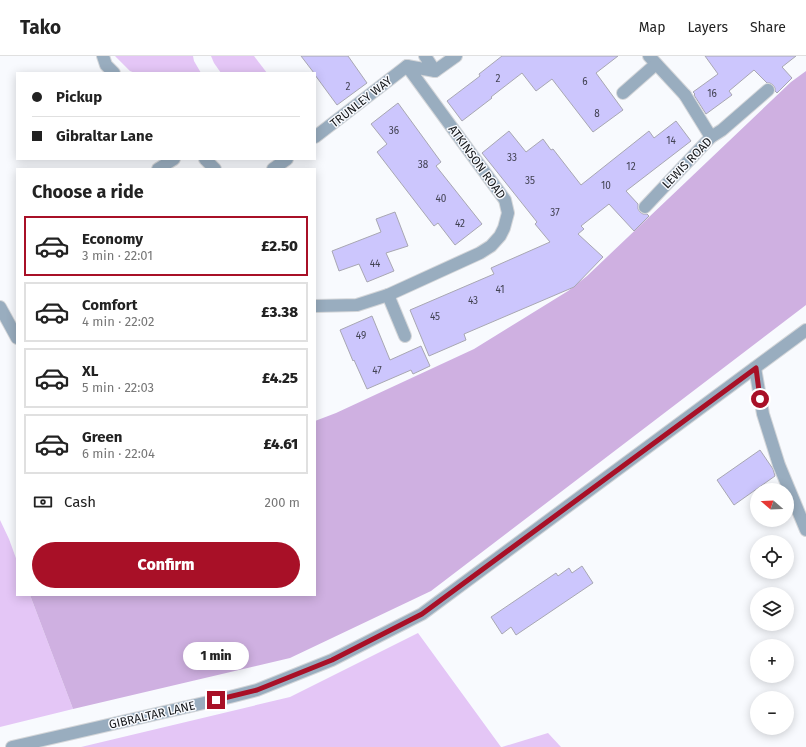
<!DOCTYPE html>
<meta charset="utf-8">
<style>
body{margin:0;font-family:"Fira Sans",sans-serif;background:#f2f2f2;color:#222;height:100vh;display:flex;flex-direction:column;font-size:15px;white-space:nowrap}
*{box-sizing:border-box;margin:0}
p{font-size:13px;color:#767676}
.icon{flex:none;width:22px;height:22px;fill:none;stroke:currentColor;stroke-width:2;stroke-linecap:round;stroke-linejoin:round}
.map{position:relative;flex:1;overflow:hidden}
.sheet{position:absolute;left:16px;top:112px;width:300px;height:428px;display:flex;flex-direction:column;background:#fff;border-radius:0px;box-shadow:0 2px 10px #0003}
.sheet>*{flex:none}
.guide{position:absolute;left:16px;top:16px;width:300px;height:88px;border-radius:0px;box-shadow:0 2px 10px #0003;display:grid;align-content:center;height:88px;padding:0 16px;background:#fff}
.needle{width:26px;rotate:289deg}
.tools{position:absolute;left:750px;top:427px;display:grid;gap:8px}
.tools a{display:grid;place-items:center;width:44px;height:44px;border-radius:50%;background:#fff;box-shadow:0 2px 10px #0003;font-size:20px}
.end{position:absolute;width:18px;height:18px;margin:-9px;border:5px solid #a81027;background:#fff;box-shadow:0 0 0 2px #fff}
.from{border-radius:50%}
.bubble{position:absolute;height:28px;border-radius:14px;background:#fff;box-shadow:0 2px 10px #0003;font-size:13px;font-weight:800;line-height:28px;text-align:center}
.guide b{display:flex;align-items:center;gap:14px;height:38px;font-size:15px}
.guide b+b{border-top:1px solid #e0e0e0}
.guide i{width:10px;height:10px;background:#222}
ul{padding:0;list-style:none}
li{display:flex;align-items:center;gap:12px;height:60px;margin:0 8px 6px;padding:0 8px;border:2px solid #e0e0e0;border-radius:0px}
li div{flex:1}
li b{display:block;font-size:15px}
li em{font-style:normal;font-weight:800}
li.on{border-color:#a81027}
li>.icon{width:36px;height:36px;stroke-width:1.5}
h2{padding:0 16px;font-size:18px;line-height:48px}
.pay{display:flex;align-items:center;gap:10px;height:44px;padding:0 16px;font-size:15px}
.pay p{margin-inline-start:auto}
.primary-button{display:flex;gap:8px;margin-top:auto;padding:8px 16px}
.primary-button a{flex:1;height:46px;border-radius:24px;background:#a81027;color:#fff;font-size:16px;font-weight:800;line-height:46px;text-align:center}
header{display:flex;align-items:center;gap:24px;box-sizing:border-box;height:56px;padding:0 20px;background:#fff;border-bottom:1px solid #e0e0e0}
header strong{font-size:19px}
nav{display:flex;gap:22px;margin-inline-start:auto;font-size:14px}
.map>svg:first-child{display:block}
.green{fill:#e4c6f6}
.forest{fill:#cfb0e1}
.building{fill:#ccc6fd;stroke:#a8a7b2}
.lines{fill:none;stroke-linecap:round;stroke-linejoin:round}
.lane-casing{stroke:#d4d6d9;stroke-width:14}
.street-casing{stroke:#d4d6d9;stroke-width:14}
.lane{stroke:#99adbf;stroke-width:12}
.street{stroke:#99adbf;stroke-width:12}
.route{stroke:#a81027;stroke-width:5}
.labels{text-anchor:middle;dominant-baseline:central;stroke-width:3;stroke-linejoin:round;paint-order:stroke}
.number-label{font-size:10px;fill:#424252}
.street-label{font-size:12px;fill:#141619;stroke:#f8fafe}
</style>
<header>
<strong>Tako</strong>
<nav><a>Map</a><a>Layers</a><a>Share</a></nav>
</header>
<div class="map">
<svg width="806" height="691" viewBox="0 0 806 691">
<rect width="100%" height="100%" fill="#f8fafe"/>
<g class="green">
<path d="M 115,0 L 193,0 L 194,5 L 201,17 L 135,17 L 130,15 Z"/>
<path d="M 211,0 L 254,0 L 267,17 L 221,17 L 214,7 Z"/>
<path d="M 0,464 L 9,483 L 17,505 L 17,539 L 30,539 L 73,653 L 0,671 Z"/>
<path d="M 418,577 L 501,691 L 81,691 L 290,641 Z"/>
<path d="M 548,677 L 561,691 L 502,691 Z"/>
</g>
<path class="forest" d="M 806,15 L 806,249 L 431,535 L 290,602 L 73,653 L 30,539 L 315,539 L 315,365 L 336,357 L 474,293 L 568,235 L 587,220 L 791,26 Z"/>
<g class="building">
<path d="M 301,0 L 348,0 L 367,27 L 337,49 L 315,19 L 315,17 L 314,17 Z"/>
<path d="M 502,0 L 618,0 L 596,17 L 623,54 L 593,76 L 552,23 L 536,35 L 522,17 L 491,41 L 492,42 L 462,65 L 447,45 L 480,20 L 479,18 Z"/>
<path d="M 705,0 L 796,0 L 782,11 L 792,22 L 777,37 L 775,35 L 775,32 L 773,29 L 770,27 L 767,27 L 754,14 L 729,35 L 732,39 L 706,58 L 694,39 L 695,38 L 693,36 L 718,18 Z"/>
<path d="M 398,47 L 441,106 L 436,110 L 482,168 L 455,189 L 438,167 L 434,170 L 377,96 L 387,88 L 371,68 Z"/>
<path d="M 676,65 L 691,85 L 626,135 L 638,148 L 638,153 L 640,156 L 643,158 L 647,158 L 649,160 L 634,175 L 609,148 L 581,170 L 584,173 L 578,178 L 603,201 L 574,231 L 464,278 L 466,284 L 429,300 L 410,254 L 494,218 L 491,212 L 550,186 L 535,168 L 537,166 L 482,97 L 509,75 L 526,96 L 543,83 L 551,94 L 553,93 L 581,129 L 649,75 L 654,82 Z"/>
<path d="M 395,156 L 408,190 L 386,197 L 394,215 L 367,226 L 359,208 L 339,215 L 332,195 L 381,176 L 376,163 Z"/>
<path d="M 372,260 L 390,304 L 421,290 L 430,310 L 413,318 L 411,314 L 367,333 L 354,304 L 353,305 L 340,274 Z"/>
<path d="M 760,394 L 773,413 L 775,420 L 734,449 L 717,424 Z"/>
<path d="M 582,510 L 593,527 L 516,579 L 511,571 L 502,578 L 491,561 L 556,517 L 558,520 L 569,512 L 572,517 Z"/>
</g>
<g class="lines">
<g class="lane-casing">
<g id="lane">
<path d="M 685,39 L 711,81"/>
<path d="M 158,113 L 174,103"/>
<path d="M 645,151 L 711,81 L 722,74 L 768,34"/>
<path d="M 755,312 L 763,358 L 779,409 L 806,474"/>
</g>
</g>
<g class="street-casing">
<g id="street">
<path d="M 103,0 L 106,9 L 114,17"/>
<path d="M 649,0 L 685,39"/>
<path d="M 435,15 L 456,0"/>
<path d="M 623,37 L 656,8"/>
<path d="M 315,81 L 407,10"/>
<path d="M 205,103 L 215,113"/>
<path d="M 273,113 L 287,103"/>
<path d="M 388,239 L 405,280"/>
<path d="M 315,250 L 357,249 L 388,239 L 480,197 L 491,190 L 500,180 L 504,172 L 508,157 L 505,144 L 407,10 L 435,15 L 425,0"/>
<path d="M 0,251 L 17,282"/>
<path d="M 12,691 L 230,641 L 257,634 L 332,604 L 422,558 L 806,274"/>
</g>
</g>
<use href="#lane" class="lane"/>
<use href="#street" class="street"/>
</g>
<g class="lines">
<path class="route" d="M 216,644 L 257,634 L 332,604 L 422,558 L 756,312 L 760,343"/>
</g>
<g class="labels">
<g class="number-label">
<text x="498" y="23">2</text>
<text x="585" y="26">6</text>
<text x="348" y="31">2</text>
<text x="712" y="38">16</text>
<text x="597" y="58">8</text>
<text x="394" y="75">36</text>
<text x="671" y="85">14</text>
<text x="512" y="102">33</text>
<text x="423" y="109">38</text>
<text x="631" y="111">12</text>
<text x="530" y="125">35</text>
<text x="606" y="130">10</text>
<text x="441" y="143">40</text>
<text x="555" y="157">37</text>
<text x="460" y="168">42</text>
<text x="375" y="208">44</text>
<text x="500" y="234">41</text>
<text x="473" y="245">43</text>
<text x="435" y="261">45</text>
<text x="361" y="280">49</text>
<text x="377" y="315">47</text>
</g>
<g class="street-label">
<text transform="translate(361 46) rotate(-38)">TRUNLEY WAY</text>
<text transform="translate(477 106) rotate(54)">ATKINSON ROAD</text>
<text transform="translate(687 107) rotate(-46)">LEWIS ROAD</text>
<text transform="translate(152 659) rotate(-13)">GIBRALTAR LANE</text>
</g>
</g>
</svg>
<div class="tools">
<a><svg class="needle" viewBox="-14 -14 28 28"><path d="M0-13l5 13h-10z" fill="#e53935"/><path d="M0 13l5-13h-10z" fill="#767676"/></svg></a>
<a><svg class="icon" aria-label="locate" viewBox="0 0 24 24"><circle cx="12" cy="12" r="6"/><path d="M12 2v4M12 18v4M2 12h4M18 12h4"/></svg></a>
<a><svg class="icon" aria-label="layers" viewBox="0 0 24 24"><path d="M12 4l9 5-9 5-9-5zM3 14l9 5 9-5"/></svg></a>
<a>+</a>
<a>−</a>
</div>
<i class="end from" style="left:760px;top:343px"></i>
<i class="end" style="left:216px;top:644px"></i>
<div class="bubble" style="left:183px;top:586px;width:66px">1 min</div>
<div class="guide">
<b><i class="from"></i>Pickup</b>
<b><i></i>Gibraltar Lane</b>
</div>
<section class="sheet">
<h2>Choose a ride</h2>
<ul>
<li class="on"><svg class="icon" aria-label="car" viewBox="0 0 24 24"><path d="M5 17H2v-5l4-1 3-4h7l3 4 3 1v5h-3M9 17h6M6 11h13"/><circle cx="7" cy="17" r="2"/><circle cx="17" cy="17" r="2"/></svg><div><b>Economy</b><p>3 min · 22:01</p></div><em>£2.50</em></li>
<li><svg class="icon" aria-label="car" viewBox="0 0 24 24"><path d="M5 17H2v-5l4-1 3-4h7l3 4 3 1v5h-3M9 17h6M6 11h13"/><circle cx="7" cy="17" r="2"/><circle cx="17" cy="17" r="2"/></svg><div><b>Comfort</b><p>4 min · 22:02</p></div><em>£3.38</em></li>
<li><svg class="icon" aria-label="car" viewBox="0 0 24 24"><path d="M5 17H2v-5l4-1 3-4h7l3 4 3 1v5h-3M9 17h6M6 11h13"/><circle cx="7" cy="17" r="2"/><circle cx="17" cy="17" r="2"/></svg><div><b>XL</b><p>5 min · 22:03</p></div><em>£4.25</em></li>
<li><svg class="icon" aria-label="car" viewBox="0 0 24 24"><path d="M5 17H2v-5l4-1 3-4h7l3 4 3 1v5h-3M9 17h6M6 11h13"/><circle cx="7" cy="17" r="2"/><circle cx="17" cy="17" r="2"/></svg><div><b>Green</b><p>6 min · 22:04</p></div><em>£4.61</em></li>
</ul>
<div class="pay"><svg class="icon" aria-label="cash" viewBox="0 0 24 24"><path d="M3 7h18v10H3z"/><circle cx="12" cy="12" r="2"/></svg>Cash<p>200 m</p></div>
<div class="primary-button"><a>Confirm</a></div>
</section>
</div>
